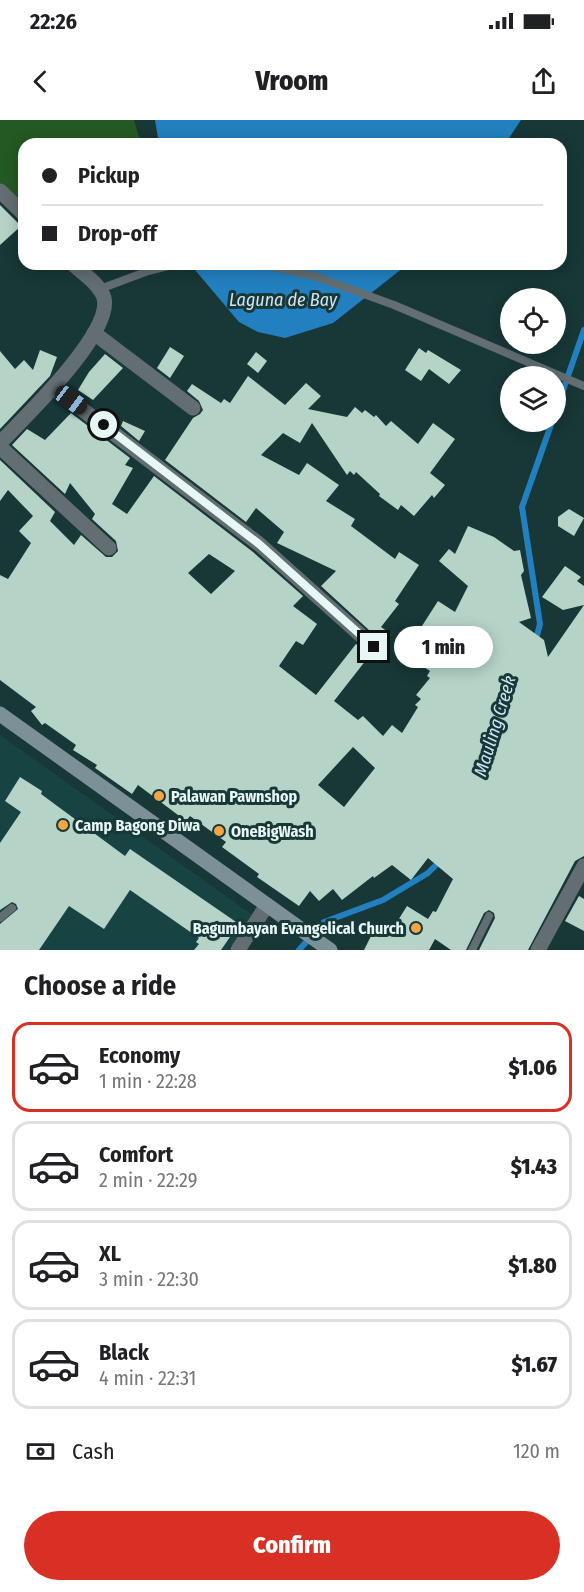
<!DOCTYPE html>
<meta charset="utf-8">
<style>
body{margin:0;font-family:"Fira Sans Condensed",sans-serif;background:#f2f2f2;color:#202124;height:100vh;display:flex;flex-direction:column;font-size:22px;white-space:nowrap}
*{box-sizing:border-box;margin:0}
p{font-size:20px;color:#757577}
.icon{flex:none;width:33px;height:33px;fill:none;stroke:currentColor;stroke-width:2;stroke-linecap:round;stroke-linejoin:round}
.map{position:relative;height:830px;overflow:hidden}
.details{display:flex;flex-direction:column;background:#fff;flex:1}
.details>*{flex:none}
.guide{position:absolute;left:18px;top:18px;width:549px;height:132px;border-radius:18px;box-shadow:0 3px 15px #0003;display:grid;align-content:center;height:132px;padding:0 24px;background:#fff}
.tools{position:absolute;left:500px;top:168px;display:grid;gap:12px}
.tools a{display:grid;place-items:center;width:66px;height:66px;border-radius:50%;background:#fff;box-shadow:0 3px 15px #0003;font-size:30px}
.end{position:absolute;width:27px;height:27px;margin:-14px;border:8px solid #e6f7f6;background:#111;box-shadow:0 0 0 3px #111}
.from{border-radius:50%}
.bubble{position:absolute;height:42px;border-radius:21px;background:#fff;box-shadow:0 3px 15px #0003;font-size:20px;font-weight:800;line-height:42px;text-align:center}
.car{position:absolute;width:18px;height:36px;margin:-18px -9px;border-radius:8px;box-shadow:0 0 4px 2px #0007;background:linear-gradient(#222 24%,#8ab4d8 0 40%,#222 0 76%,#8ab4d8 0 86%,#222 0)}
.guide b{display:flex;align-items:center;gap:21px;height:57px;font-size:22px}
.guide b+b{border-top:2px solid #e0e0e0}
.guide i{width:15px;height:15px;background:#202124}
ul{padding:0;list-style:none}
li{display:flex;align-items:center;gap:18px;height:90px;margin:0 12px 9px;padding:0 12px;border:3px solid #e0e0e0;border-radius:18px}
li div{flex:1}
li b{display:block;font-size:22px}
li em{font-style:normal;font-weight:800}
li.active{border-color:#d93025}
li>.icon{width:54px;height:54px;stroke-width:1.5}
h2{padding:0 24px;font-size:27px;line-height:72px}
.pay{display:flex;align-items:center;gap:15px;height:66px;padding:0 24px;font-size:22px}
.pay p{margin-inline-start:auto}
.primary-button{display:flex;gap:12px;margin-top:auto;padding:12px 24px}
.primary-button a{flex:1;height:69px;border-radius:36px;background:#d93025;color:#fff;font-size:24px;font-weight:800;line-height:69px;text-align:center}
.status{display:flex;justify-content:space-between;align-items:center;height:42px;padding:0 30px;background:#fff;direction:ltr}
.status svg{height:16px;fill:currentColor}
header{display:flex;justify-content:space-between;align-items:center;height:78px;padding:0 24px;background:#fff;font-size:27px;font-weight:800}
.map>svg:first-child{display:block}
.built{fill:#184343}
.green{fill:#235923}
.water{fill:#2380c0}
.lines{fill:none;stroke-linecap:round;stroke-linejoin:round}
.stream{stroke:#2380c0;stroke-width:6}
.building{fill:#b5d3c7;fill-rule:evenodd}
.lane{stroke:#626e72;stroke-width:8}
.street{stroke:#626e72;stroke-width:15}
.secondary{stroke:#7c9097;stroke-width:15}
.route{stroke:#e6f7f6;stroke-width:8}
.poi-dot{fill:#f3a443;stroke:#183737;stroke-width:2}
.labels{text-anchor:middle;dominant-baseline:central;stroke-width:6;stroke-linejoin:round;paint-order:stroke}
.poi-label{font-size:16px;font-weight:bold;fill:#e6f7f6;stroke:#183737;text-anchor:start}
.water-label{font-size:18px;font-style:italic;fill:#d0e4f5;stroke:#183737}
</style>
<div class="status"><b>22:26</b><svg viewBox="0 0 49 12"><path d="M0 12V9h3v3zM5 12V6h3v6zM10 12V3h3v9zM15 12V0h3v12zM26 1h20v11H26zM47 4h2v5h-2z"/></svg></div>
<header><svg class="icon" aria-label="back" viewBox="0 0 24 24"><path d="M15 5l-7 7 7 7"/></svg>Vroom<svg class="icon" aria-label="share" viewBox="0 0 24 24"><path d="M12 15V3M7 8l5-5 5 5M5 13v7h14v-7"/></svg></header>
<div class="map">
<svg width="584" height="830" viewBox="0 0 584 830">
<rect width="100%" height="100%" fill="#183737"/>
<path class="built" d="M 0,615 L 254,796 L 232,830 L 0,830 Z"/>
<path class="green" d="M 0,0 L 134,0 L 141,24 L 24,24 L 24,91 L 0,67 Z"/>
<g class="water">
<path d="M 155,0 L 521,0 L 505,24 L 159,24 Z"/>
<path d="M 190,144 L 408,144 L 333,203 L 285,218 L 258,212 L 239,202 Z"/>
</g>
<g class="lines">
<g class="stream">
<path d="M 555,293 L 584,210"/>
<path d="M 535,523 L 540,504 L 522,387 L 552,302"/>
<path d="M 299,830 L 324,802 L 383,780 L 428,753 L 441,740"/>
</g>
</g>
<g class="building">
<path d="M 0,85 L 21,106 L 0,125 Z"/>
<path d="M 170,227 L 184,236 L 170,258 L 157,248 Z"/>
<path d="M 419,228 L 426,233 L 428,230 L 461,250 L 449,264 L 429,249 L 421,261 L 405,250 Z"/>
<path d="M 40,230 L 57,237 L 50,256 L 0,309 L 0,231 L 15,249 L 24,240 L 33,250 Z"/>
<path d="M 256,232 L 267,241 L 258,253 L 247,244 Z"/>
<path d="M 105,234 L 123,248 L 93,280 L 78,270 L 89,252 Z"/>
<path d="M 248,256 L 285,285 L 306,263 L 321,276 L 308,289 L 347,297 L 355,287 L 362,293 L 365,290 L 374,297 L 376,295 L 386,306 L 391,301 L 418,324 L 433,303 L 455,319 L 430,353 L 445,365 L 434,378 L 432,375 L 414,396 L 401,385 L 398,390 L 379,376 L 380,374 L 356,352 L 354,355 L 350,351 L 347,355 L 312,303 L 300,323 L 283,313 L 261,335 L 299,355 L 307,343 L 339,365 L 326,381 L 355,399 L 351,406 L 395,439 L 399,432 L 419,445 L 395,481 L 399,484 L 381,507 L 388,512 L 381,521 L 321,466 L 336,451 L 277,423 L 284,412 L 256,388 L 246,402 L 165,340 L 193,298 L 200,294 L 203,290 L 199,281 L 187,271 L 192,264 L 221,283 L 224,279 L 230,283 Z"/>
<path d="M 71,293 L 130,338 L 125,345 L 133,348 L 112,384 L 127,394 L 154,356 L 253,432 L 303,476 L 293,486 L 317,504 L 303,525 L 296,521 L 279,546 L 316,575 L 356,524 L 370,535 L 334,581 L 358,600 L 363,596 L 383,616 L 392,605 L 402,613 L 418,587 L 415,585 L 421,579 L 416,575 L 430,558 L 427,556 L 430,551 L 404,534 L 438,481 L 455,492 L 468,466 L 439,441 L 449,429 L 455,434 L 468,406 L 494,417 L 514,431 L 520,430 L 524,451 L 521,455 L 531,498 L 519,502 L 544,520 L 548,537 L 584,485 L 563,490 L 542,477 L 565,446 L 581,457 L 577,461 L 584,466 L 584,736 L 575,741 L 528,830 L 479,830 L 495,798 L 494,793 L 489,790 L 484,793 L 466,830 L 451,830 L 435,819 L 429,830 L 364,830 L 376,806 L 390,813 L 407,786 L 428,799 L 433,791 L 436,792 L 453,759 L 428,738 L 411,760 L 392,745 L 374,758 L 373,756 L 342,780 L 333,769 L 319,781 L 310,771 L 299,786 L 257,757 L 259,754 L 222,727 L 226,722 L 190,696 L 186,701 L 138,665 L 132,674 L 95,648 L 97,645 L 73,630 L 76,625 L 45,603 L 42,605 L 31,591 L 36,587 L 0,560 L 0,455 L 8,459 L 31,423 L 19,411 L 33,396 L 8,370 L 0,381 L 0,340 L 55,392 L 50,401 L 74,425 L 81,415 L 106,437 L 112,437 L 118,431 L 116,421 L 92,399 L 95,394 L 70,363 L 65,374 L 12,325 L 27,309 L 45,320 ZM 209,434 L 235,451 L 211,474 L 188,453 ZM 353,627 L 375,648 L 344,687 L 318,665 Z"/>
<path d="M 123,301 L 145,311 L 139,321 L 121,306 Z"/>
<path d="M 569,389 L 584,398 L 574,416 L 558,406 L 558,397 Z"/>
<path d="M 20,657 L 42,671 L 41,674 L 125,736 L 130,729 L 239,804 L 221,830 L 194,830 L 199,824 L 196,822 L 199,818 L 130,770 L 104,809 L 69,786 L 39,830 L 0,830 L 0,804 L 18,789 L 16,784 L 12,782 L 0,790 L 0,723 L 21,692 L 5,681 Z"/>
<path d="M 579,776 L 584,779 L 584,811 L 565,801 Z"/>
</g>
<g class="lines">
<g class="lane">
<path d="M 260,144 L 314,156 L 394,185 L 584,266"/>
<path d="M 100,169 L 148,151 L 176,144"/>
<path d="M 0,798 L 12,788"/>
<path d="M 472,830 L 489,796"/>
</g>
<g class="street">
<path d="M 0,71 L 24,94"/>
<path d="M 94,213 L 193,288"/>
<path d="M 54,268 L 259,424 L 374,527"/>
<path d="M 0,323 C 24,298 113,213 104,178 C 100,164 83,154 73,144"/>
<path d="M 0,327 L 109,428"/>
<path d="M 238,830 L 267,785"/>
<path d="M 538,830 L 584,746"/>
</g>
<path class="secondary" d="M 0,594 L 330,830"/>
</g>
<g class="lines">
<path class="route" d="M 104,305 L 259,424 L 374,527"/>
</g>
<g class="poi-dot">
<circle cx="159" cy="676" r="6"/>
<circle cx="63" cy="705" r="6"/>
<circle cx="219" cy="711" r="6"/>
<circle cx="416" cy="808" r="6"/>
</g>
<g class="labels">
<g class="poi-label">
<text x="171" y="676">Palawan Pawnshop</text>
<text x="75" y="705">Camp Bagong Diwa</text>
<text x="231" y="711">OneBigWash</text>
<text x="404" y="808" text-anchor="end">Bagumbayan Evangelical Church</text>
</g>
<g class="water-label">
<text x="283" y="180">Laguna de Bay</text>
<text transform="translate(495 606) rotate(-73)">Mauling Creek</text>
</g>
</g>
</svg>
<div class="tools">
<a><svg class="icon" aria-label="locate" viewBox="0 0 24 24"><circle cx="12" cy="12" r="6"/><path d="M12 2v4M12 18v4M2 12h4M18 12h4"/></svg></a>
<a><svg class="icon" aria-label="layers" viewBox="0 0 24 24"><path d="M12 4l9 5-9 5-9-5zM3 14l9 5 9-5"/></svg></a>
</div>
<i class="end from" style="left:104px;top:305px"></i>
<i class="end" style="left:374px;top:527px"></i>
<div class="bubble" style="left:394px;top:506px;width:99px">1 min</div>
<i class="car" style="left:71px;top:280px;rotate:127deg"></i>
<div class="guide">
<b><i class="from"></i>Pickup</b>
<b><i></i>Drop-off</b>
</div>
</div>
<section class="details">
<h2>Choose a ride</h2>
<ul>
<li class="active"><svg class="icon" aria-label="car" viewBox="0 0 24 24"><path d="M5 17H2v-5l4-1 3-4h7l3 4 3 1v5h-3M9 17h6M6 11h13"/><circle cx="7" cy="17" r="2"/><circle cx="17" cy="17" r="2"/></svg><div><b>Economy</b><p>1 min · 22:28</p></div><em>$1.06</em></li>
<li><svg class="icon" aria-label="car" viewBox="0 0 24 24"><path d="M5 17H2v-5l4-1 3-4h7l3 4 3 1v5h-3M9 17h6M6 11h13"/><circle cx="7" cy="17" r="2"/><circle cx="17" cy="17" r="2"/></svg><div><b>Comfort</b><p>2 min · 22:29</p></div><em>$1.43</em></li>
<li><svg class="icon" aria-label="car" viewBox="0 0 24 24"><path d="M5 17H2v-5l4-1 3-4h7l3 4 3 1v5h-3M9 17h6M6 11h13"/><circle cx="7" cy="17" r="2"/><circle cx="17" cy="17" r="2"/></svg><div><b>XL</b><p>3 min · 22:30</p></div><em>$1.80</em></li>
<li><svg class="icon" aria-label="car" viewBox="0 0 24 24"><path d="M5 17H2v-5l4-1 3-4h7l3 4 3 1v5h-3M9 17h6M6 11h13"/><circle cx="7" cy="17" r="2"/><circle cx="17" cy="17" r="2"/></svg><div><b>Black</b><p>4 min · 22:31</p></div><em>$1.67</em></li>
</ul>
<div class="pay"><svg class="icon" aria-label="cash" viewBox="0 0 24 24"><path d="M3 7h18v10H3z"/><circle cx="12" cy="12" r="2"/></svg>Cash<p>120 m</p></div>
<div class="primary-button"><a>Confirm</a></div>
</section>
